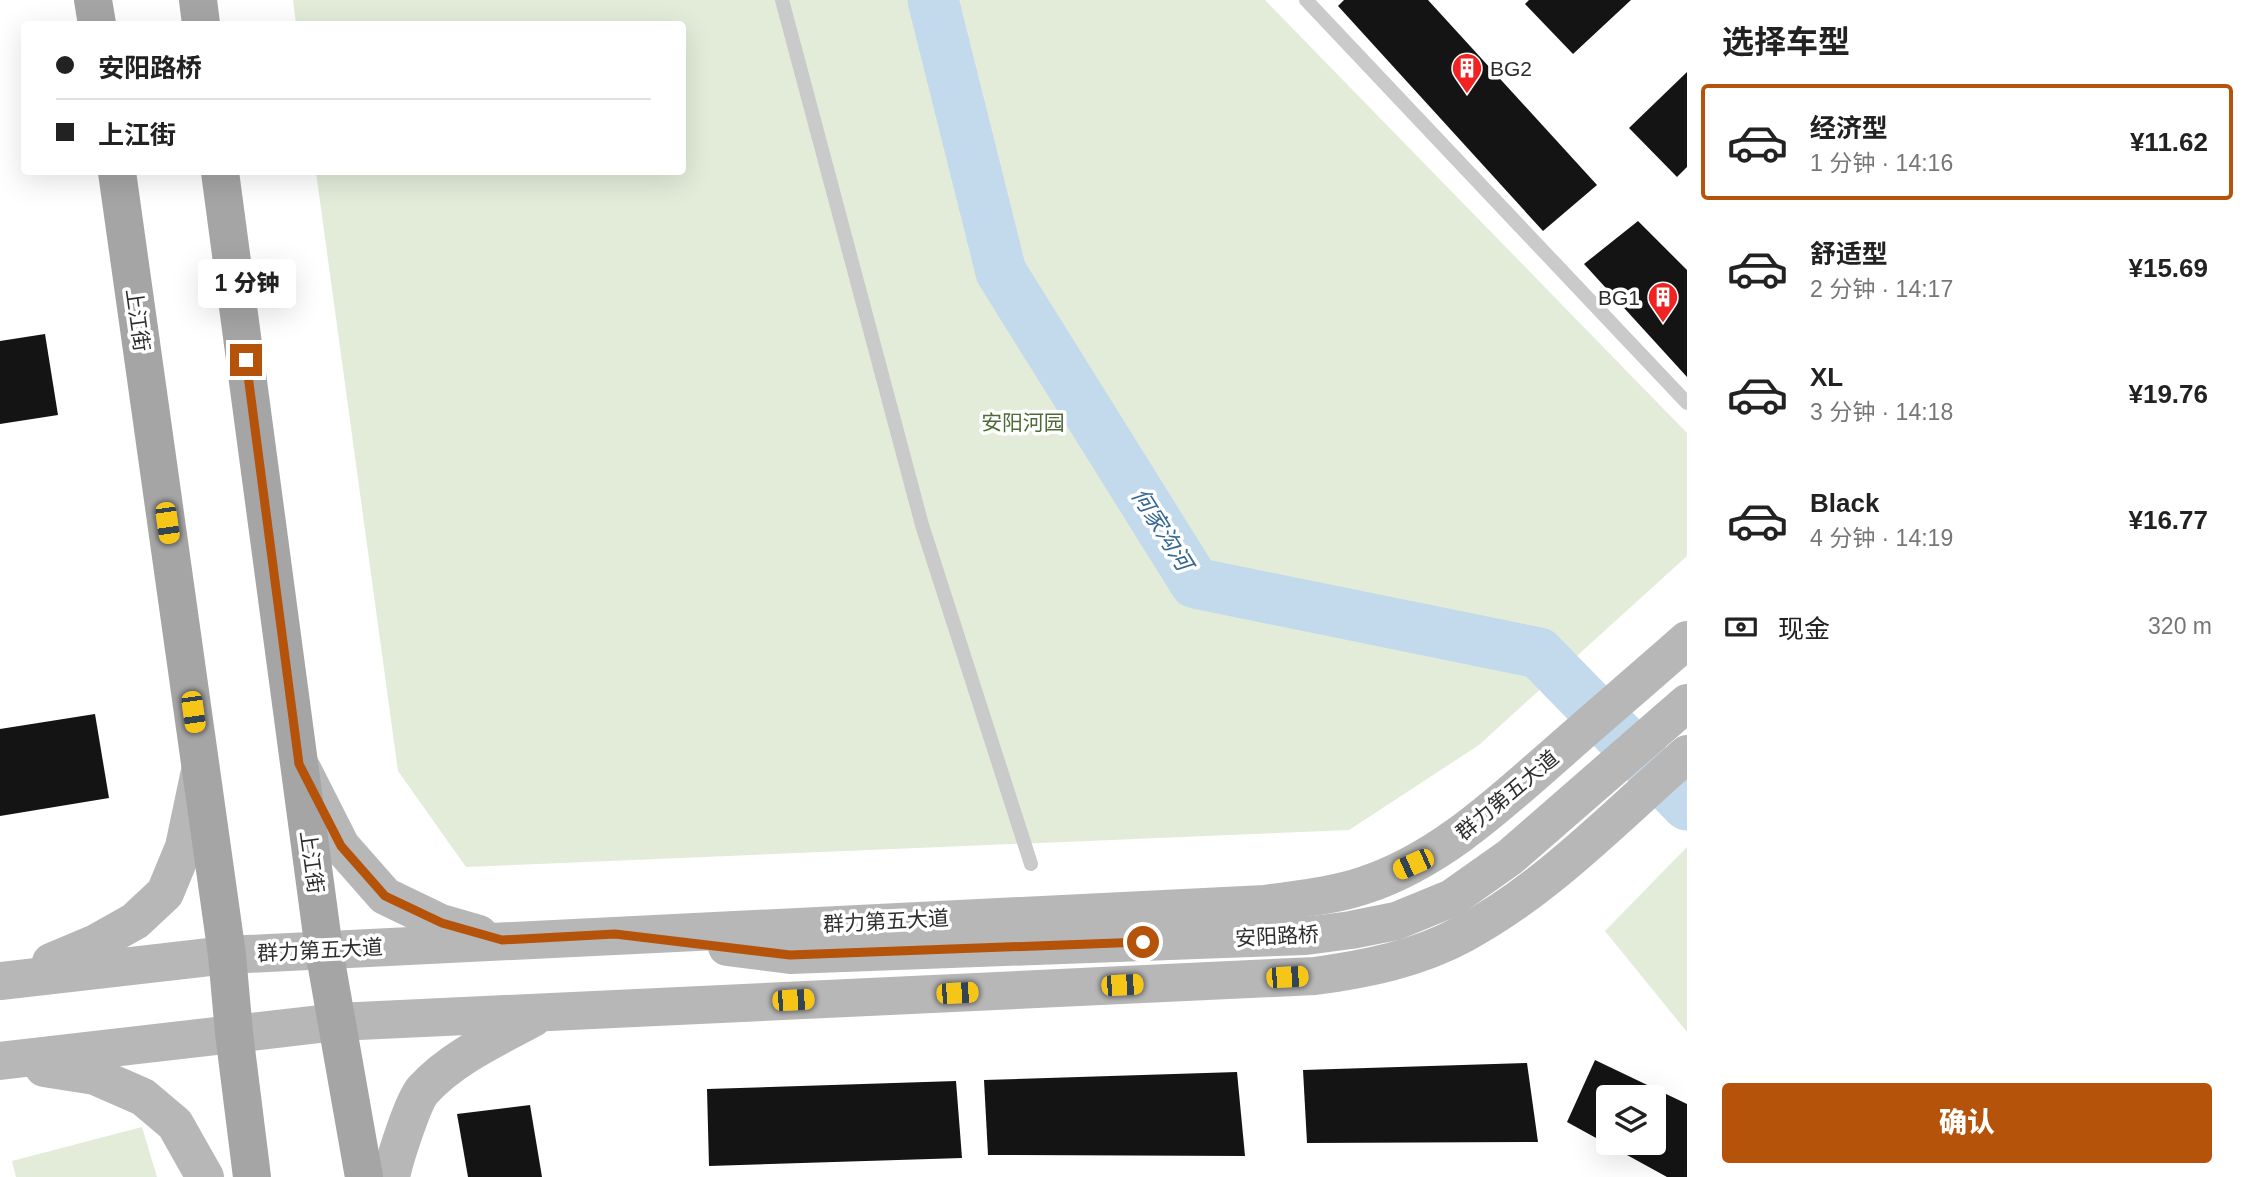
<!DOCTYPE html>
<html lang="zh">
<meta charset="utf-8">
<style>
body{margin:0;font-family:Arial,"Noto Sans SC",sans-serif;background:#f2f2f2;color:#222;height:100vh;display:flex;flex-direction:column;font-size:26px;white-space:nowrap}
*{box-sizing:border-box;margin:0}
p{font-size:23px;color:#767676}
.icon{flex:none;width:38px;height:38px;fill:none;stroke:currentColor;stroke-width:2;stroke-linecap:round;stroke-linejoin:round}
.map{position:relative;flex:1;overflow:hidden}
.side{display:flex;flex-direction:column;background:#fff;width:560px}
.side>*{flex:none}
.top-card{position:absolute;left:21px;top:21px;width:665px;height:154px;border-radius:7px;box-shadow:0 7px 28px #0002;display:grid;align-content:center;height:154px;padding:0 35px;background:#fff}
.tools{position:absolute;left:1596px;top:1085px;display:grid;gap:14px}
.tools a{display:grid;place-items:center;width:70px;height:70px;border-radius:7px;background:#fff;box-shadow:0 7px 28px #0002;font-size:35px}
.end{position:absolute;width:32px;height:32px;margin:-16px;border:9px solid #b45309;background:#fff;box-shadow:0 0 0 4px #fff}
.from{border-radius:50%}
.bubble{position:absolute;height:49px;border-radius:7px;background:#fff;box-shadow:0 7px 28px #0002;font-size:23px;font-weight:800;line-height:49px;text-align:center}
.car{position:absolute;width:21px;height:42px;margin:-21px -10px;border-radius:9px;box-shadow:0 0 5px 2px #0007;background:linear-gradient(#f5c518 24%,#345 0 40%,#f5c518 0 76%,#345 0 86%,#f5c518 0)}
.top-card b{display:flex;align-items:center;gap:24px;height:66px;font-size:26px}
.top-card b+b{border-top:2px solid #e0e0e0}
.top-card i{width:18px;height:18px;background:#222}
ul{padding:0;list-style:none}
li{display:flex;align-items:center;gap:21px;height:116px;margin:0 14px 10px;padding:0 21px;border:4px solid transparent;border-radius:7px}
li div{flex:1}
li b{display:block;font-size:26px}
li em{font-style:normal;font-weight:800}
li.active{border-color:#b45309}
li>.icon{width:63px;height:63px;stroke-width:1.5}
h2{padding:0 35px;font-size:32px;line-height:84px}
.pay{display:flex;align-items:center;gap:18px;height:77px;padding:0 35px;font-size:26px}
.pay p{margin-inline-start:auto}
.button{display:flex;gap:14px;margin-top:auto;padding:14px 35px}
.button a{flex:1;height:80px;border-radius:7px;background:#b45309;color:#fff;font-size:28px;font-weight:800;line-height:80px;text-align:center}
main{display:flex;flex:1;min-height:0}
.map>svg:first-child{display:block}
.green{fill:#e2ecd9}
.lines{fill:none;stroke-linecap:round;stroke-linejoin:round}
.river{stroke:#c3daed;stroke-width:51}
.building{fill:#141414;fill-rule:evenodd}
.service{stroke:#cacaca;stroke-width:14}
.secondary{stroke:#b7b7b7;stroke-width:38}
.primary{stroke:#a5a5a5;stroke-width:38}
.route{stroke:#b45309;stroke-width:9}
.labels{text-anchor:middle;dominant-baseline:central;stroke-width:7;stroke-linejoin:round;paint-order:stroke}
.poi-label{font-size:21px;fill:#2d2d2d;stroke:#fff;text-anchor:start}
.street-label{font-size:21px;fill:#2d2d2d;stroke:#fff}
.park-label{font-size:21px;fill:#4c6b37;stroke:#fff}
.water-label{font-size:23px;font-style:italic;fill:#366894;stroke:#fff}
</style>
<main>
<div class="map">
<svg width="1687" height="1177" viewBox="0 0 1687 1177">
<rect width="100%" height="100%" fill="#fff"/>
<g class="green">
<path d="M 293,0 L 1265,0 L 1687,433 L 1687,556 L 1479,745 L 1349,830 L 466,867 L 398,771 L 316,172 L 682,172 L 682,24 L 296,24 Z"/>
<path d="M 1687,847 L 1687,1032 L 1605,931 Z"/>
<path d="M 142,1127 L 157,1177 L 16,1177 L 12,1161 Z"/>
</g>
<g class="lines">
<path class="river" d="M 933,0 L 1001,272 L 1195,583 L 1539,653 L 1687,805"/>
</g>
<g class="building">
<path d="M 1344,0 L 1428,0 L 1597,185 L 1543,231 L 1338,6 Z"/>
<path d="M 1529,0 L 1631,0 L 1573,54 L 1525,4 Z"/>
<path d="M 1687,72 L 1687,167 L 1677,177 L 1629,128 Z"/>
<path d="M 1638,221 L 1687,270 L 1687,377 L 1584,264 Z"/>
<path d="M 45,334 L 58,415 L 0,424 L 0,341 Z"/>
<path d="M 95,714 L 109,798 L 0,816 L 0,729 Z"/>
<path d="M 1595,1060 L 1687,1104 L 1687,1177 L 1667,1177 L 1567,1122 ZM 1608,1097 L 1654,1097 L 1654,1143 L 1608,1143 Z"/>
<path d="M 1527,1063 L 1538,1142 L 1307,1143 L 1303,1070 Z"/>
<path d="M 1237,1072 L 1245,1156 L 988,1155 L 984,1080 Z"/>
<path d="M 956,1081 L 962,1158 L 709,1166 L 707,1089 Z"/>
<path d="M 530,1105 L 542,1177 L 468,1177 L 457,1114 Z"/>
</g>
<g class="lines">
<g class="service">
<path d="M 782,0 L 922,525 L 1031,864"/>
<path d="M 1306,0 L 1687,403"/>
</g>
<g class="secondary">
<path d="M 302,769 L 341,846 L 385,896 L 441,923 L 479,934"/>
<path d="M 727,947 L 790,955 L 1306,936 L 1351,930 L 1396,921 L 1452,898 L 1510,857 L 1687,703"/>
<path d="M 51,962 L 96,943 L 135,921 L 165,893 L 184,847 L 200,771"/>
<path d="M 0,981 L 227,955 L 1265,904 C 1298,899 1333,896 1365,885 C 1438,861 1497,806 1554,756 C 1598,717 1643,679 1687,640"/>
<path d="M 0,1061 L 337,1022 L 1315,976 C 1366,969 1417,959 1463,934 C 1547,889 1616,816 1687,754"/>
<path d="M 44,1068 L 95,1076 L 143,1097 L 175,1124 L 205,1177"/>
<path d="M 391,1177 C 394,1161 413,1101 423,1090 C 452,1058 496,1038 533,1018"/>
</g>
<g class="primary">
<path d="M 93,0 L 97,24"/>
<path d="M 198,0 L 201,24"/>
<path d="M 117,172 L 227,955 L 234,1033 L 252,1177"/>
<path d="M 220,172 L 324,950 L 364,1177"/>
</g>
</g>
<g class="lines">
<path class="route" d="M 246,360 L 299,764 L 341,846 L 385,896 L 442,923 L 502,940 L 615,934 L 790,955 L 1143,942"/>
</g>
<defs>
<g id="building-pin" transform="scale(1.575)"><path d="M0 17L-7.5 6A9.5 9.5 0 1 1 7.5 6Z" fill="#f12221" stroke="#fff"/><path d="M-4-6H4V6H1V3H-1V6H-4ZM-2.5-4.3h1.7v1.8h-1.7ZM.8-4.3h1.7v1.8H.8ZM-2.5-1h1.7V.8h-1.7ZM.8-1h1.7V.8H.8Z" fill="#fff"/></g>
</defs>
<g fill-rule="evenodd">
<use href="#building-pin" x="1467" y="68"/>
<use href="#building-pin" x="1663" y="297"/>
</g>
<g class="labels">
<g class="poi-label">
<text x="1490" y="68">BG2</text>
<text x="1640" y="297" text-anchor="end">BG1</text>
</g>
<g class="street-label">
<text transform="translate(138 320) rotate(82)">上江街</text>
<text transform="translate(1507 795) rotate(-40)">群力第五大道</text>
<text transform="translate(312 862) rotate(82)">上江街</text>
<text transform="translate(886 921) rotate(-3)">群力第五大道</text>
<text transform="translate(1277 936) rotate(-3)">安阳路桥</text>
<text transform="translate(320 950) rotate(-3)">群力第五大道</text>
</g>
<g class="park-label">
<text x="1023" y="422">安阳河园</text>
</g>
<g class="water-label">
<text transform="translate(1162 529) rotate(58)">何家沟河</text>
</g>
</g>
</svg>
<div class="tools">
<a><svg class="icon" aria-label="layers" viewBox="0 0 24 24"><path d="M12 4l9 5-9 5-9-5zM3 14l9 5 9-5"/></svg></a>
</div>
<i class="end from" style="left:1143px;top:942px"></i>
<i class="end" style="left:246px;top:360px"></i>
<div class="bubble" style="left:198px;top:259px;width:98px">1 分钟</div>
<i class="car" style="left:167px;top:523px;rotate:172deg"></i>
<i class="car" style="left:193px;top:712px;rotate:172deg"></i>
<i class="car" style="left:1413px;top:864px;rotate:246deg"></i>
<i class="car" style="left:1287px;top:977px;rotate:87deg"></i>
<i class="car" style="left:1122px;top:985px;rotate:87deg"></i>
<i class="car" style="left:957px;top:993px;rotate:87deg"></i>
<i class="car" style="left:793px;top:1000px;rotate:87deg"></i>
<div class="top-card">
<b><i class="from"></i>安阳路桥</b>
<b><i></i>上江街</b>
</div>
</div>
<section class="side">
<h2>选择车型</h2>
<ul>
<li class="active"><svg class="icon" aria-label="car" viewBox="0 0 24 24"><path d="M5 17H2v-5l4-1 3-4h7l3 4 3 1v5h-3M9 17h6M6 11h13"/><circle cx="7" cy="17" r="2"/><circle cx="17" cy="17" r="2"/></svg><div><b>经济型</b><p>1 分钟 · 14:16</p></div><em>¥11.62</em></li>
<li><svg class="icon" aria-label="car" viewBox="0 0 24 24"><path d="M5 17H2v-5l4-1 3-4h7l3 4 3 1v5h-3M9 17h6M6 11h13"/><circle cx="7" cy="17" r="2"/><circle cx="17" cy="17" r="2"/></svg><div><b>舒适型</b><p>2 分钟 · 14:17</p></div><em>¥15.69</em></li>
<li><svg class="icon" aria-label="car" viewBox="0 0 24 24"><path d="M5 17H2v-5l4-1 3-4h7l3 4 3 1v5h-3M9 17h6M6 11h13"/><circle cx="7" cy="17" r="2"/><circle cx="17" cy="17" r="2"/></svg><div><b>XL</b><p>3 分钟 · 14:18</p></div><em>¥19.76</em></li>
<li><svg class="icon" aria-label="car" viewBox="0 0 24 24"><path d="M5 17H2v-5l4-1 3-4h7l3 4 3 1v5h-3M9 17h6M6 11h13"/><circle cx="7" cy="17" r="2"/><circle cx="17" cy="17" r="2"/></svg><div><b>Black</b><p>4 分钟 · 14:19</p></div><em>¥16.77</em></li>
</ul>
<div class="pay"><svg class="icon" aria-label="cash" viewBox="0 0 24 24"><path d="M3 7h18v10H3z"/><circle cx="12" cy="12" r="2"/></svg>现金<p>320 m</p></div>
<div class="button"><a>确认</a></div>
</section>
</main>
